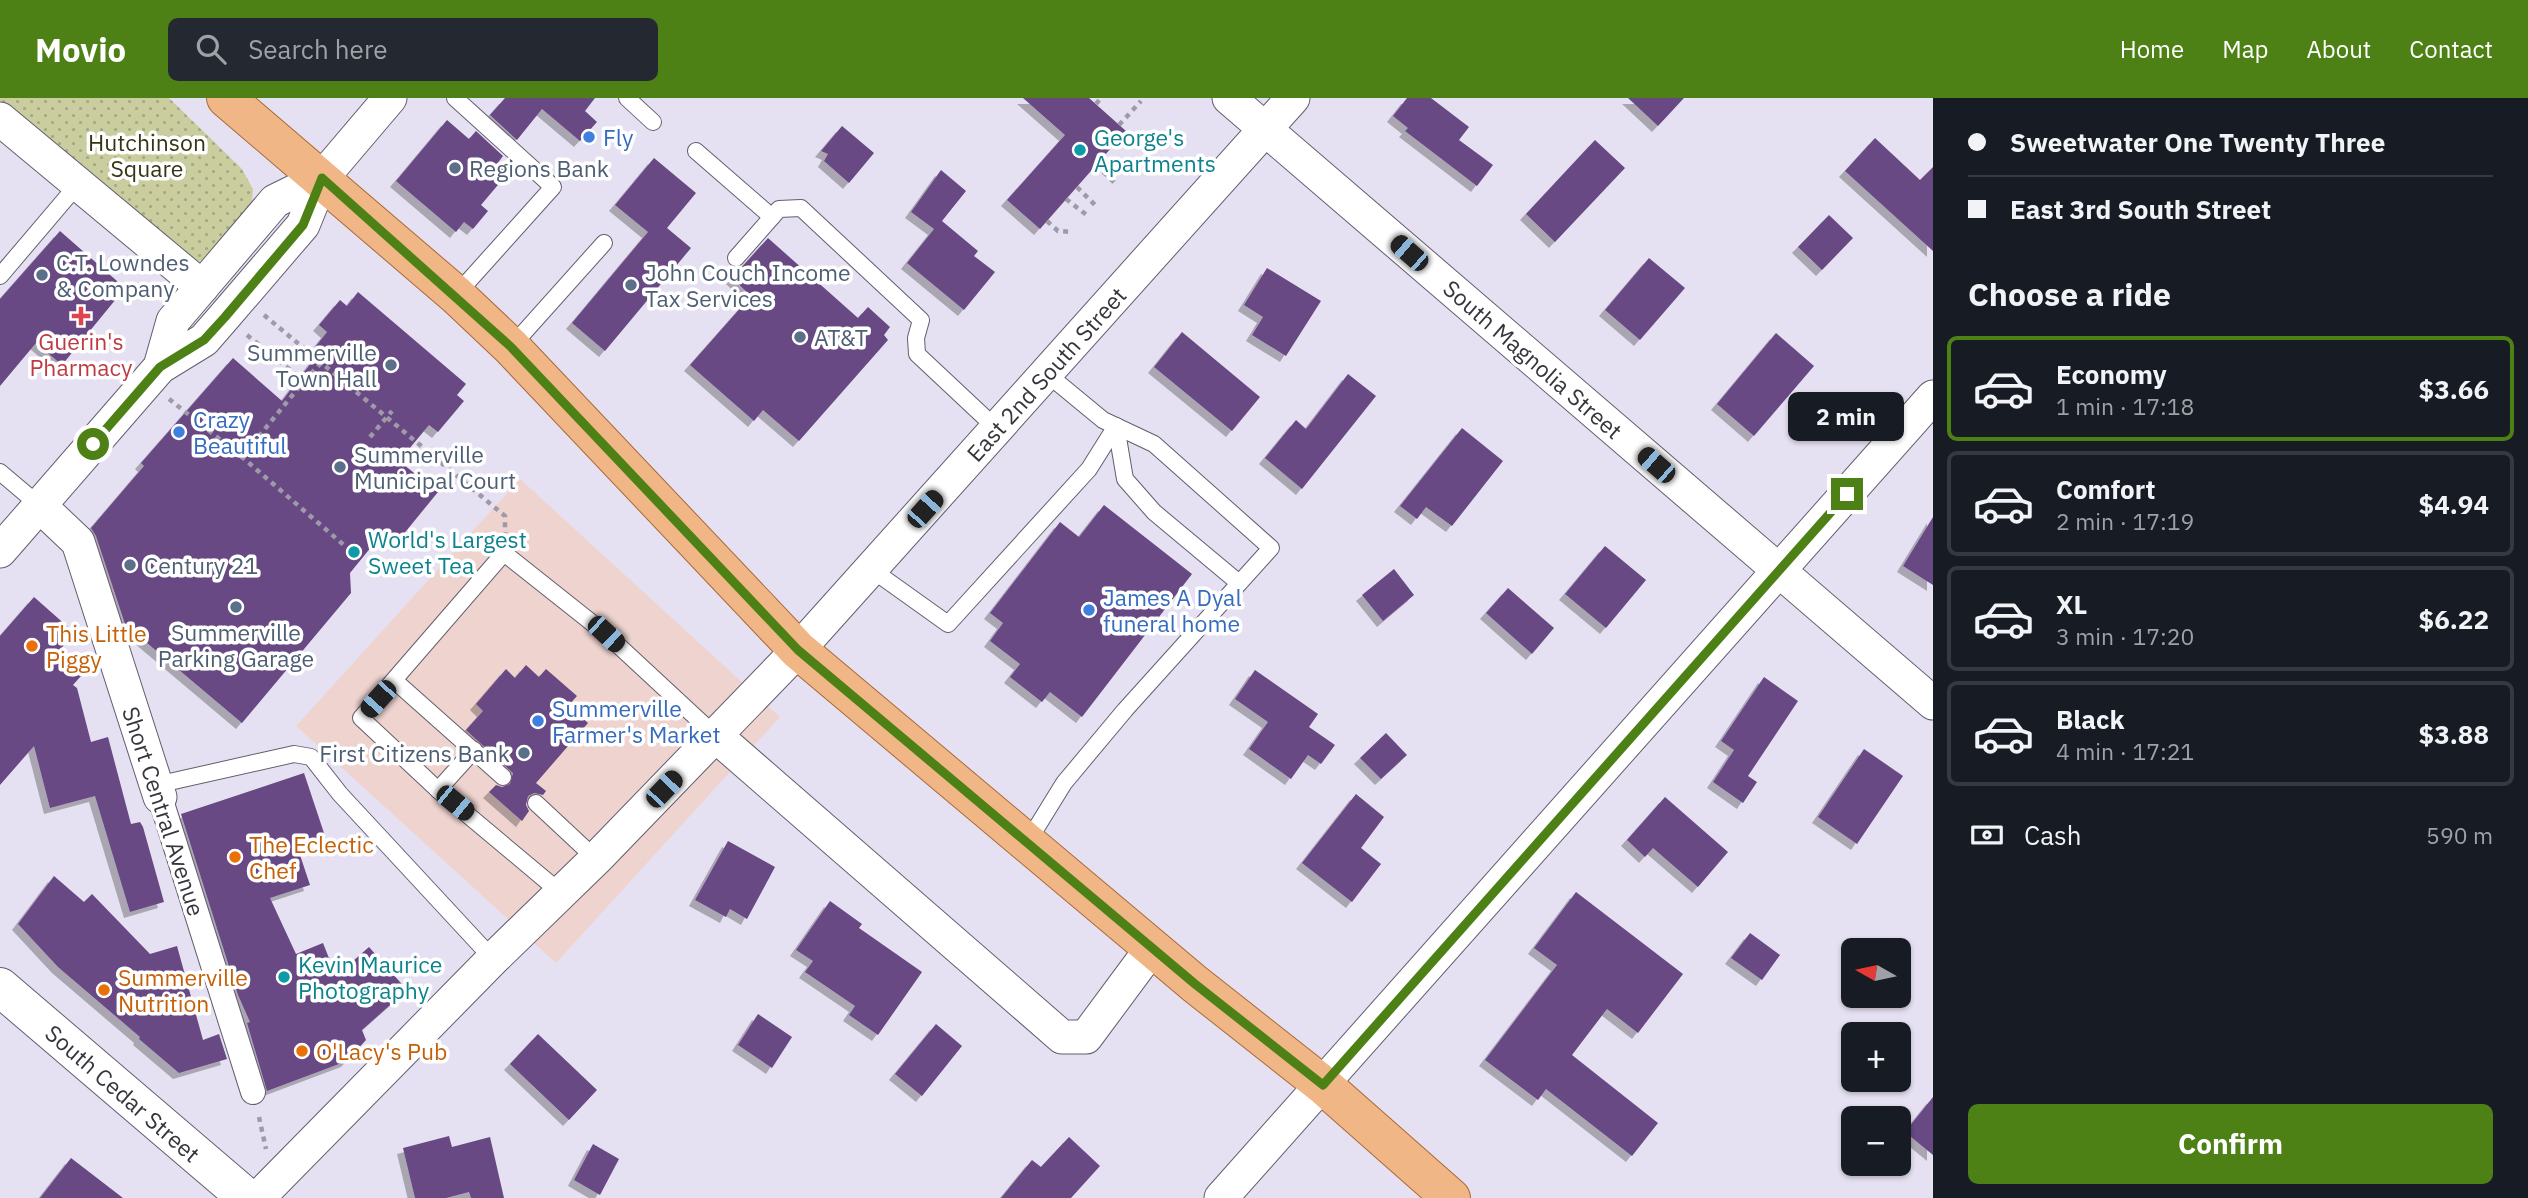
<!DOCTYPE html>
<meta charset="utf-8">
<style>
body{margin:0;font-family:"IBM Plex Sans",sans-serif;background:#242831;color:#f1f3f6;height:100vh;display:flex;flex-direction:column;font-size:26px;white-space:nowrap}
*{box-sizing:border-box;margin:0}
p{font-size:23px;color:#9ea1a6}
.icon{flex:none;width:38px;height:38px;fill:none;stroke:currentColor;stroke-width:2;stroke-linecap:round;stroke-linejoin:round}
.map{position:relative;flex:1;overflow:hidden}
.sheet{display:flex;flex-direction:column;background:#171b24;width:595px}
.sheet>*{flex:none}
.hud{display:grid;align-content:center;height:154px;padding:0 35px;background:#171b24}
.needle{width:46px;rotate:279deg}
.fabs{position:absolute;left:1841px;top:840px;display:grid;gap:14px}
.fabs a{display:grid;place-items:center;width:70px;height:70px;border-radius:10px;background:#171b24;box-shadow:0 2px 5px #0004;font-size:35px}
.end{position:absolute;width:32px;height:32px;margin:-16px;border:9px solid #4d8115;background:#fff;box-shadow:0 0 0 4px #fff}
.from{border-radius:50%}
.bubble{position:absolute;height:49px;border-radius:10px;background:#171b24;box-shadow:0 2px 5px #0004;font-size:23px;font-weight:800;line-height:49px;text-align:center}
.car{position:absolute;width:21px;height:42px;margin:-21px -10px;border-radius:9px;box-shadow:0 0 5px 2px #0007;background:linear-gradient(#222 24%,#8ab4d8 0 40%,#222 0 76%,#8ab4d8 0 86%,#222 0)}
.hud b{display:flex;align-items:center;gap:24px;height:66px;font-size:26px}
.hud b+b{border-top:2px solid #363941}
.hud i{width:18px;height:18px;background:#f1f3f6}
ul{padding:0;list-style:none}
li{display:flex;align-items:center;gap:21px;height:105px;margin:0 14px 10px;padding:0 21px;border:4px solid #363941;border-radius:10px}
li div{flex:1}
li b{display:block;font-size:26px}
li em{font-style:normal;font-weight:800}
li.selected{border-color:#4d8115}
li>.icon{width:63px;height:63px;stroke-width:1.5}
h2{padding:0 35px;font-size:32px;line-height:84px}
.pay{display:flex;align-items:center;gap:18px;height:77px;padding:0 35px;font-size:26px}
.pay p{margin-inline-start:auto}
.button{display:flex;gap:14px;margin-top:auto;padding:14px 35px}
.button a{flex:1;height:80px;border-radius:10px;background:#4d8115;color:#fff;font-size:28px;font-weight:800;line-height:80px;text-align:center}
header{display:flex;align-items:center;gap:42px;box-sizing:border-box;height:98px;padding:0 35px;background:#4d8115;color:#fff}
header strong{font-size:33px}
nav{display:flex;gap:38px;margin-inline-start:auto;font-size:24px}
.search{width:490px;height:63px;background:#242831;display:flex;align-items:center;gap:18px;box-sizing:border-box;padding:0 24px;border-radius:10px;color:#9ea1a6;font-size:26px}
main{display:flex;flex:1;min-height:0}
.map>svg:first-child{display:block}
.commercial{fill:#eed3cf}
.park{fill:url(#park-dots)}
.building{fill:#674884;filter:url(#shadow)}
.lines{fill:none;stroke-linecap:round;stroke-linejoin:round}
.service-casing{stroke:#635e6d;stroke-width:18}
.pedestrian-casing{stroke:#635e6d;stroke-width:26}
.minor-casing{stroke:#635e6d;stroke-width:35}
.tertiary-casing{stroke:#635e6d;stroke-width:40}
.primary-casing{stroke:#a96938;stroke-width:40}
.path{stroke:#9e9aa7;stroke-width:4.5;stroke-dasharray:5 5;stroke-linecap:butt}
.service{stroke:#fff;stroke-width:16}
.pedestrian{stroke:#fff;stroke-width:24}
.minor{stroke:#fff;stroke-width:33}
.tertiary{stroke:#fff;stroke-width:38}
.primary{stroke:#f0b686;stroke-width:38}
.path-bridge{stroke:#9e9aa7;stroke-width:4.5;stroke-dasharray:5 5;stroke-linecap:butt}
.route{stroke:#4d8115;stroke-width:9}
.shop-dot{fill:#3f7fe0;stroke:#fff;stroke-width:2.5}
.culture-dot{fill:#0f9aa8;stroke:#fff;stroke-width:2.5}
.service-dot{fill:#5c6f8a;stroke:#fff;stroke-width:2.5}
.health-dot{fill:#e0444e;stroke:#fff;stroke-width:2.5}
.food-dot{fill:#e8710a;stroke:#fff;stroke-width:2.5}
.labels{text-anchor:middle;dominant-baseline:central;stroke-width:7;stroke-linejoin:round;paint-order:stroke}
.shop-label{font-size:23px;fill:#366cbe;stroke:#fff;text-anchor:start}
.culture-label{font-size:23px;fill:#0d838f;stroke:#fff;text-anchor:start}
.park-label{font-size:23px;fill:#343513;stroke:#fff}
.service-label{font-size:23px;fill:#4e5e75;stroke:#fff;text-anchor:start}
.health-label{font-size:23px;fill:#be3a42;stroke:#fff}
.street-label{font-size:23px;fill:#37353c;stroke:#fff}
.food-label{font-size:23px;fill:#c56008;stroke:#fff;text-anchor:start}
</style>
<header>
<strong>Movio</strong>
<div class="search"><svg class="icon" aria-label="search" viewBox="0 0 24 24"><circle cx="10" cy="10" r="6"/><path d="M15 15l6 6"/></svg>Search here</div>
<nav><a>Home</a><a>Map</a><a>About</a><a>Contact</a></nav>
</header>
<main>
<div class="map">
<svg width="1933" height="1100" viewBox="0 0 1933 1100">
<defs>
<pattern id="park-dots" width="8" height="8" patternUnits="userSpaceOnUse" patternTransform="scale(1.75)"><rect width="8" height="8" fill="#cace9f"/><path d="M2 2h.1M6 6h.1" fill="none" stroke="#a5a883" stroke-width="1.8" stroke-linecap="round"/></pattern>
<filter id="shadow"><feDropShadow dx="-6" dy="6" stdDeviation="0" flood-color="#0004"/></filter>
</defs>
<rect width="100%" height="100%" fill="#e6e1f2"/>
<path class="commercial" d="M 520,381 L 780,619 L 556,865 L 296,628 Z"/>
<path class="park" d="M 0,0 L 169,0 L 242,71 L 253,91 L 252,104 L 209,159 L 198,164 L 0,13 Z"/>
<g class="building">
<path d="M 505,0 L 595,0 L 585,13 L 597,24 L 580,43 L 542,11 L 517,42 L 490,17 Z"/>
<path d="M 1023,0 L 1089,0 L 1126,33 L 1040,131 L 1007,102 L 1065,37 Z"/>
<path d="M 1407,0 L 1431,0 L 1469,29 L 1459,42 L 1493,67 L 1477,88 L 1405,33 L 1408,30 L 1393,18 Z"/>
<path d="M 1628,0 L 1684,0 L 1658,28 Z"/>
<path d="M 447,22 L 469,41 L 476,33 L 503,58 L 497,66 L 508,75 L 481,107 L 488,113 L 473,131 L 464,124 L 456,134 L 396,83 Z"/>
<path d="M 842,28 L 874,55 L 849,85 L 824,63 L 828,56 L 821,53 Z"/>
<path d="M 1875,40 L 1920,82 L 1933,69 L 1933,153 L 1845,73 Z"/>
<path d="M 1595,42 L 1625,70 L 1555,144 L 1526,116 Z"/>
<path d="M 654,60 L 696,95 L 667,130 L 691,150 L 605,253 L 572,225 L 648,134 L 615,107 Z"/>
<path d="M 941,72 L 966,93 L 942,123 L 978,153 L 974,158 L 995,174 L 964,212 L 907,165 L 934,131 L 911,114 Z"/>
<path d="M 1829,117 L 1853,140 L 1822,172 L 1798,149 Z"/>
<path d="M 60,133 L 125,190 L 62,267 L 36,245 L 0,288 L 0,201 Z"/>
<path d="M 768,140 L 858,220 L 868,209 L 890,229 L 884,237 L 888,242 L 799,343 L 763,312 L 754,323 L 690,267 L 751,198 L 732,180 Z"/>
<path d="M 1649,160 L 1685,190 L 1640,242 L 1605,212 Z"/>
<path d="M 1267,170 L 1321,203 L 1286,258 L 1252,237 L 1263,219 L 1244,207 Z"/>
<path d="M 358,194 L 466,286 L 457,297 L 464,303 L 438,334 L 429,327 L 399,363 L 438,394 L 398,443 L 385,432 L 350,475 L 351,495 L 242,625 L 134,534 L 127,532 L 96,438 L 91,430 L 144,368 L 141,365 L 233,260 L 282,303 L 321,252 L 316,248 L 327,234 L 319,227 L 340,202 L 347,208 Z"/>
<path d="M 1182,234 L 1260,299 L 1232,333 L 1154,269 Z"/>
<path d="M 1776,235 L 1814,268 L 1754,338 L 1717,306 Z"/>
<path d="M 1348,276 L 1376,298 L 1302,391 L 1265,360 L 1296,322 L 1306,331 Z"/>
<path d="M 1462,330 L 1503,363 L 1452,428 L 1426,409 L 1417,421 L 1400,408 Z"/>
<path d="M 1104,407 L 1192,476 L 1082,619 L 1050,594 L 1042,604 L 1010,579 L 1020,566 L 990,543 L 1003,525 L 990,515 L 1060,424 L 1079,439 Z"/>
<path d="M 1933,419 L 1933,487 L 1903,468 Z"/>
<path d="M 1605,448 L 1646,482 L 1606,530 L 1565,496 Z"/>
<path d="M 1394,471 L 1414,497 L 1383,523 L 1362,497 Z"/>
<path d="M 1508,490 L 1554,530 L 1532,556 L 1486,515 Z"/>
<path d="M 34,499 L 68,529 L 59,539 L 66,545 L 56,556 L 81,578 L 73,587 L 77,590 L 91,644 L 108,639 L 131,726 L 140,724 L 143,729 L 164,804 L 130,814 L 95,698 L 50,710 L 34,648 L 0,687 L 0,538 Z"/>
<path d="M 526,567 L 539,579 L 546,571 L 577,598 L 568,608 L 588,625 L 536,685 L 546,693 L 543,697 L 534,695 L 528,698 L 526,707 L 529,713 L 522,723 L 489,694 L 496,687 L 502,689 L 510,686 L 513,675 L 466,632 L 483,613 L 476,606 L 506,571 L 515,580 Z"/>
<path d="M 1255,572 L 1318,616 L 1309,629 L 1335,647 L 1321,666 L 1308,657 L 1291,681 L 1249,651 L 1268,624 L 1235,601 Z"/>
<path d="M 1764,579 L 1798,603 L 1748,678 L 1757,684 L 1743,705 L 1713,684 L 1734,652 L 1721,643 Z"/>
<path d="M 1386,635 L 1407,657 L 1381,681 L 1360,660 Z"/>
<path d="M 1864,651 L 1903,678 L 1857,746 L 1818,719 Z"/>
<path d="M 304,675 L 325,738 L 297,748 L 310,787 L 270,800 L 296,856 L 323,845 L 336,878 L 369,849 L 407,892 L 362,932 L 366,942 L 347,963 L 267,993 L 247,925 L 250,924 L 238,897 L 181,716 Z"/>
<path d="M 1356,696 L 1384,719 L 1361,750 L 1381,766 L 1352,804 L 1302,765 Z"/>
<path d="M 1665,699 L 1728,754 L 1698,789 L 1653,750 L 1645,759 L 1627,742 Z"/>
<path d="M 728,743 L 775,769 L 747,821 L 730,811 L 726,819 L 695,802 Z"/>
<path d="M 54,778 L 84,804 L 92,796 L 150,856 L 177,848 L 203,942 L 219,936 L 227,961 L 179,975 L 139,941 L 140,939 L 58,869 L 18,826 Z"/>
<path d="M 1576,794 L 1683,876 L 1638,935 L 1607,911 L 1572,957 L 1658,1025 L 1632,1058 L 1546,991 L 1538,1002 L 1485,962 L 1557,867 L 1534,850 Z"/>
<path d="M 830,803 L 862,826 L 859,830 L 922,874 L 878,937 L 849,917 L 855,908 L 805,874 L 813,863 L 796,852 Z"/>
<path d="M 1750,835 L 1780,857 L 1762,882 L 1731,860 Z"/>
<path d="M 758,916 L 792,939 L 772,970 L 738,947 Z"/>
<path d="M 936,926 L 962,948 L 922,998 L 895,976 Z"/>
<path d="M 538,936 L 597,992 L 569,1022 L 510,966 Z"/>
<path d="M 1933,999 L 1933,1057 L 1905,1034 Z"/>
<path d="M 449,1038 L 452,1049 L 490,1039 L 504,1100 L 471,1100 L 469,1094 L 446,1100 L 415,1100 L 403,1050 Z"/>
<path d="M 1069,1039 L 1100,1068 L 1071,1100 L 1001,1100 L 1032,1062 L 1041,1069 Z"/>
<path d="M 593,1046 L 619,1061 L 600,1097 L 574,1082 Z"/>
<path d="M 71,1060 L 123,1100 L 40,1100 Z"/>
</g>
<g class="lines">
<g class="service-casing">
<g id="service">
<path d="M 455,0 L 553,89 L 456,197"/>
<path d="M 627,0 L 653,24"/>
<path d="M 696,53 L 772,119"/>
<path d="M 736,160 L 779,111 L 801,110 L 921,222 L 916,240 L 917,256 L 997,331"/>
<path d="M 0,178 L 79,85"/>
<path d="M 511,249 L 604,145"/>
<path d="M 1116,328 L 1125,381 L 1154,414 L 1239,485"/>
<path d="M 0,374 L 39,407"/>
<path d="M 871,471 L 948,526 L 1089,371 L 1116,328"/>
<path d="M 395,583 L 503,679"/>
<path d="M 156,687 L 294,656 L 311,659 L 340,696 L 493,861"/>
<path d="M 438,692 L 474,652"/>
<path d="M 536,705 L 596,761"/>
<path d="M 1027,745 L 1064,685 L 1125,612 L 1271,450 L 1154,346 L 1103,322 L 1046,275"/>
<path d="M 561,795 L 438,692 L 361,620 L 504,455 L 606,536 L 716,638"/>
</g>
</g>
<g class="pedestrian-casing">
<path id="pedestrian" d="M 160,699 L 253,994"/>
</g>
<g class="minor-casing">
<g id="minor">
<path d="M 1229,0 L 1933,605"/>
<path d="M 0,21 L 202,189"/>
<path d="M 160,269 L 173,223 L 275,103 L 322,80"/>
<path d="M 39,407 L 78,444 L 160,699"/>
<path d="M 0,453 L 160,269 L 204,242 L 224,219 L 303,127 L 322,80 L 390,0"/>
<path d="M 716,638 L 1062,939 L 1086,939 L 1152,850"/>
<path d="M 258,1100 L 493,861 L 596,761 L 798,552 L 1293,0"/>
<path d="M 1221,1100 L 1933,299"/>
</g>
</g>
<g class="tertiary-casing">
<path id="tertiary" d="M 0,889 L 247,1100"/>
</g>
<g class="primary-casing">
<path id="primary" d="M 226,0 L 456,197 L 511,249 L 798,552 L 1195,886 L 1323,987 L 1451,1100"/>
</g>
<g class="path">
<path d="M 1096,6 L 1101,0"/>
<path d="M 1119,27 L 1141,3"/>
<path d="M 1096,67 L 1117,87"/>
<path d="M 1077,89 L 1096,108"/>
<path d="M 1066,101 L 1088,118"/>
<path d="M 1047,123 L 1058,133 L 1073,134"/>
<path d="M 264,217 L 505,418 L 505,435"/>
<path d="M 247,237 L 304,283 L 242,359 L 345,448"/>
<path d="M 304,283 L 322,264"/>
<path d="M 169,301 L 242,359"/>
<path d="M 259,1019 L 266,1051"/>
</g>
<use href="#service" class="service"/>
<use href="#pedestrian" class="pedestrian"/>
<use href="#minor" class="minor"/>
<use href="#tertiary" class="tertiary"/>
<use href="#primary" class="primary"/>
<path class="path-bridge" d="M 370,339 L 392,313"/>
</g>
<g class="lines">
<path class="route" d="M 93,346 L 160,269 L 204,242 L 225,219 L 303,127 L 322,80 L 511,249 L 798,552 L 1195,886 L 1323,987 L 1847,396"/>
</g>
<g class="shop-dot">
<circle cx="589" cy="39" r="7"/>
<circle cx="179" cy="334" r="7"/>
<circle cx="1089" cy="512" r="7"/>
<circle cx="538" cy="623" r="7"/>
</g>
<g class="culture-dot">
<circle cx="1080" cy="52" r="7"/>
<circle cx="354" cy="454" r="7"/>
<circle cx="284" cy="879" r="7"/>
</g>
<g class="service-dot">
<circle cx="455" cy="70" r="7"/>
<circle cx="42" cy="177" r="7"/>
<circle cx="631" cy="187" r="7"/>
<circle cx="800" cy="239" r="7"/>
<circle cx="391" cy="267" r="7"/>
<circle cx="340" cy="369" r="7"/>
<circle cx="130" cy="467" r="7"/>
<circle cx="236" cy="509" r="7"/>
<circle cx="524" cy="655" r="7"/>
</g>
<path class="health-dot" d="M77.5 207.5h7v7h7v7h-7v7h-7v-7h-7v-7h7z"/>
<g class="food-dot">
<circle cx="32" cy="548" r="7"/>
<circle cx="235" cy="759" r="7"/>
<circle cx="104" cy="892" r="7"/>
<circle cx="302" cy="953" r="7"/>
</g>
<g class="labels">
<g class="shop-label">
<text x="603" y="39">Fly</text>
<text x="193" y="321">Crazy<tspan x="193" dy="26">Beautiful</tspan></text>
<text x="1103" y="499">James A Dyal<tspan x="1103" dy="26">funeral home</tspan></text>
<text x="552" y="610">Summerville<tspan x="552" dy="26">Farmer's Market</tspan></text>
</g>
<g class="culture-label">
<text x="1094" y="39">George's<tspan x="1094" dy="26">Apartments</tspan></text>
<text x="368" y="441">World's Largest<tspan x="368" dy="26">Sweet Tea</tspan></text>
<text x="298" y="866">Kevin Maurice<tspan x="298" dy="26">Photography</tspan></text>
</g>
<g class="park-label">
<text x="147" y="44">Hutchinson<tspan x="147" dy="26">Square</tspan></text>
</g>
<g class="service-label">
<text x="469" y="70">Regions Bank</text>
<text x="56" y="164">C.T. Lowndes<tspan x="56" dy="26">&amp; Company</tspan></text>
<text x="645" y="174">John Couch Income<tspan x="645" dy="26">Tax Services</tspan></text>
<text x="814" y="239">AT&amp;T</text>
<text x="377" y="254" text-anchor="end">Summerville<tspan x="377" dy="26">Town Hall</tspan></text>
<text x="354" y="356">Summerville<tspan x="354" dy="26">Municipal Court</tspan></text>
<text x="144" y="467">Century 21</text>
<text x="236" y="534" text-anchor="middle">Summerville<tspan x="236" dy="26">Parking Garage</tspan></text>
<text x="510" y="655" text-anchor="end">First Citizens Bank</text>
</g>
<g class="health-label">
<text x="81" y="243">Guerin's<tspan x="81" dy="26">Pharmacy</tspan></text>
</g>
<g class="street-label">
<text transform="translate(1533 261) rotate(41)">South Magnolia Street</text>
<text transform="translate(1046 276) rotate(-48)">East 2nd South Street</text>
<text transform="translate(164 713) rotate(72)">Short Central Avenue</text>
<text transform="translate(123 995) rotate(41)">South Cedar Street</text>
</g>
<g class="food-label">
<text x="46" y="535">This Little<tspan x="46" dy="26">Piggy</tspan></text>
<text x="249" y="746">The Eclectic<tspan x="249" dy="26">Chef</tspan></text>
<text x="118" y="879">Summerville<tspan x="118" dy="26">Nutrition</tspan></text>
<text x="316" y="953">O'Lacy's Pub</text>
</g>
</g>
</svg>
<div class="fabs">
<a><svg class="needle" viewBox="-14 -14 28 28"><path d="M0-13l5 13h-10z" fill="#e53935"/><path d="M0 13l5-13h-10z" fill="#9ea1a6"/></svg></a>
<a>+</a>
<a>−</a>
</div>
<i class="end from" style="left:93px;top:346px"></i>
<i class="end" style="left:1847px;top:396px"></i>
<div class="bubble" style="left:1788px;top:294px;width:116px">2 min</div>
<i class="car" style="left:1409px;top:155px;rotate:311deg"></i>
<i class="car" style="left:1656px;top:367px;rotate:311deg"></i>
<i class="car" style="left:925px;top:411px;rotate:42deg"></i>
<i class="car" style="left:606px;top:536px;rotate:133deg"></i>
<i class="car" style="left:378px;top:601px;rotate:222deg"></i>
<i class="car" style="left:664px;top:691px;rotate:44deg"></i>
<i class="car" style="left:455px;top:705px;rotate:129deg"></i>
</div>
<section class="sheet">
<div class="hud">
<b><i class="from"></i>Sweetwater One Twenty Three</b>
<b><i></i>East 3rd South Street</b>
</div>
<h2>Choose a ride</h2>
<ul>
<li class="selected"><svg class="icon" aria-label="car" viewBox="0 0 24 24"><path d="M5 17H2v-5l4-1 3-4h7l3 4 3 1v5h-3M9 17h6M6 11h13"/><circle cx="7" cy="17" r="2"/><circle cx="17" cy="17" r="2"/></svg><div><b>Economy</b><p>1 min · 17:18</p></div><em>$3.66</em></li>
<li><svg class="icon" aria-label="car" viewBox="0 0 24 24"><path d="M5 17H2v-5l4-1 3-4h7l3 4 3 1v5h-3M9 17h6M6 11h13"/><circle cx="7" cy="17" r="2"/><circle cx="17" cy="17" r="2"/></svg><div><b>Comfort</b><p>2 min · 17:19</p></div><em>$4.94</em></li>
<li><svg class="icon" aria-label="car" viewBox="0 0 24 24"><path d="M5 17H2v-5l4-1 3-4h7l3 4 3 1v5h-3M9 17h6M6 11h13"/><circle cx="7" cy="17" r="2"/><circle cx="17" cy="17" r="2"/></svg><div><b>XL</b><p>3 min · 17:20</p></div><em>$6.22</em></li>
<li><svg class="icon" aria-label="car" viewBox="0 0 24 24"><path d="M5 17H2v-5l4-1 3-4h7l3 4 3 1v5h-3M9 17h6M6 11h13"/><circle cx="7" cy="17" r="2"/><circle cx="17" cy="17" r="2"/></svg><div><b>Black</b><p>4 min · 17:21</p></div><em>$3.88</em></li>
</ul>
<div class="pay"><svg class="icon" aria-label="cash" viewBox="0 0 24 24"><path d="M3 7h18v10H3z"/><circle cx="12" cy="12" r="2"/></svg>Cash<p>590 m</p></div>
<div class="button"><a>Confirm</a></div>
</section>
</main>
